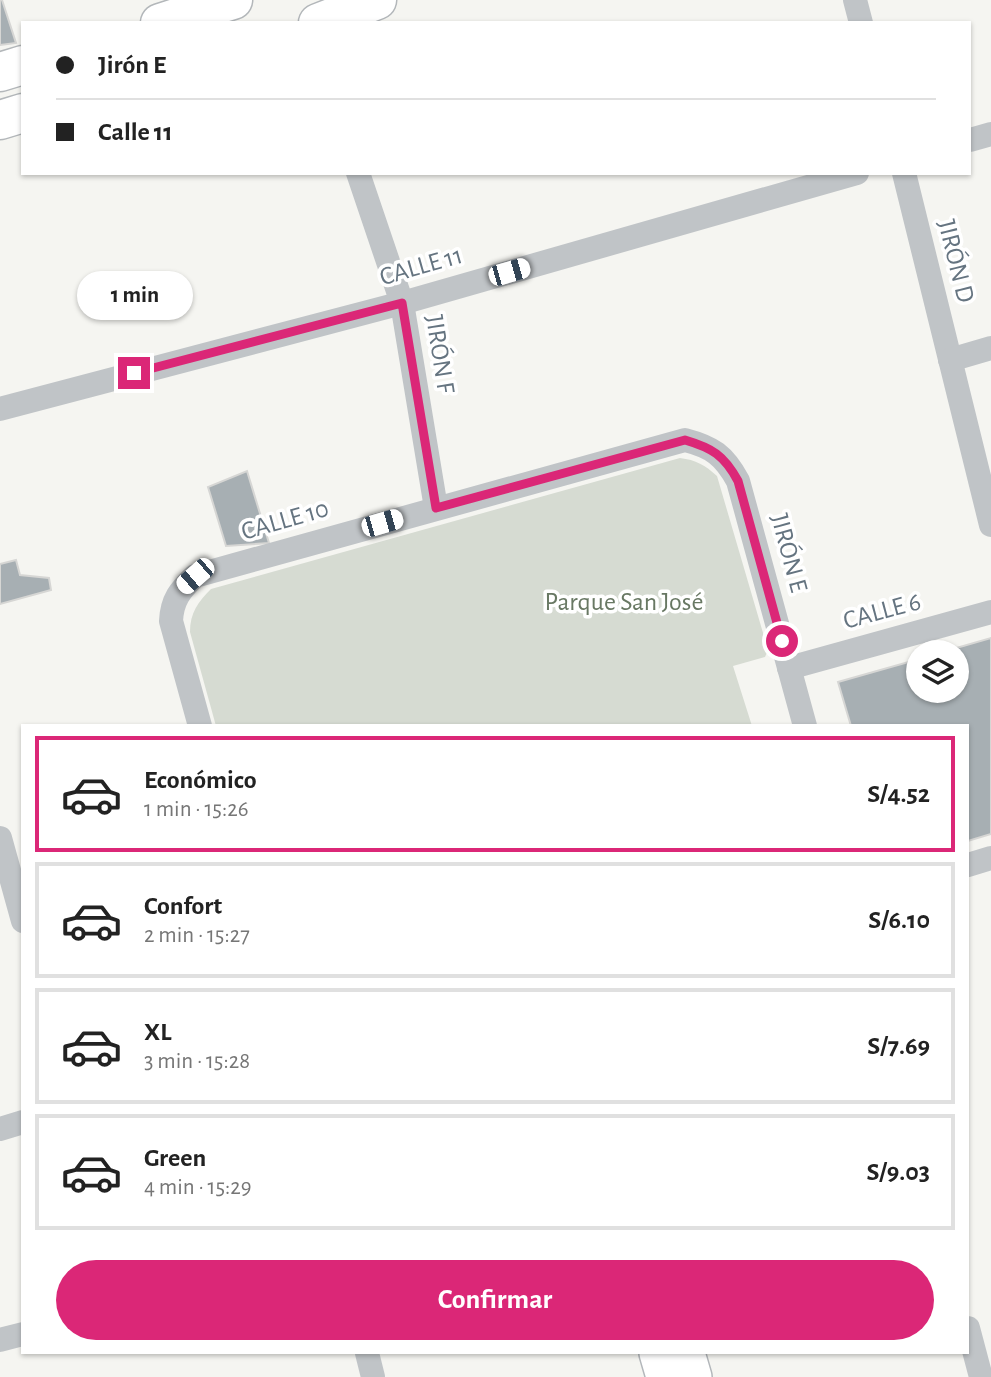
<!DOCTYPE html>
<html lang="es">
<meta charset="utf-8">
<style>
body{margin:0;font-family:"Alegreya Sans",sans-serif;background:#f6f6f6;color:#222;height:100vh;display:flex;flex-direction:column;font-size:26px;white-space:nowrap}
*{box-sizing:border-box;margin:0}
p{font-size:23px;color:#767676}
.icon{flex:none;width:38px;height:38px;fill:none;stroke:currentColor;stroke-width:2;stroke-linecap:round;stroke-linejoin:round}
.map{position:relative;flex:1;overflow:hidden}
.side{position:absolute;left:21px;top:724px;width:948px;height:630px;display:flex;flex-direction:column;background:#fff;border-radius:0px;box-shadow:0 2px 5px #0004}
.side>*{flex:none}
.top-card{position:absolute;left:21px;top:21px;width:950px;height:154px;border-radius:0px;box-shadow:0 2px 5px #0004;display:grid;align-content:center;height:154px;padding:0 35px;background:#fff}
.fabs{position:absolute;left:906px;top:640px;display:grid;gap:14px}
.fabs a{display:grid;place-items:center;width:63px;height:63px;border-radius:50%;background:#fff;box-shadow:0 2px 5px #0004;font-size:35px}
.end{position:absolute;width:32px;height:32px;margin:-16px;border:9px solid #db2777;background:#fff;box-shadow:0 0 0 4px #fff}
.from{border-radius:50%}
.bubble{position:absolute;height:49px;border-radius:24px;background:#fff;box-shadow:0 2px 5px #0004;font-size:23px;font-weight:700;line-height:49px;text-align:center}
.car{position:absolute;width:21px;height:42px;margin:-21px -10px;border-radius:9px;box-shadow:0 0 5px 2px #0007;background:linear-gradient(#fff 24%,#345 0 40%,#fff 0 76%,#345 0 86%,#fff 0)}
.top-card b{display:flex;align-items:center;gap:24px;height:66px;font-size:26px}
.top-card b+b{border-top:2px solid #e0e0e0}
.top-card i{width:18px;height:18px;background:#222}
ul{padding:12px 0 0;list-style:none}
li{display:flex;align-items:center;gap:21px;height:116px;margin:0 14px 10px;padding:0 21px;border:4px solid #e0e0e0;border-radius:0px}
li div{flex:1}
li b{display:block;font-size:26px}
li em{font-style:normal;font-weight:700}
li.selected{border-color:#db2777}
li>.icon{width:63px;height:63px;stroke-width:1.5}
.primary-button{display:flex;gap:14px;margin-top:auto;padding:14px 35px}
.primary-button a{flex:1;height:80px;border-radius:42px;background:#db2777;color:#fff;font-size:28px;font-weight:700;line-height:80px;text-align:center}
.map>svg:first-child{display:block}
.green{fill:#d6dbd2}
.building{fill:#a7afb3;stroke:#d6d6d4;stroke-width:2}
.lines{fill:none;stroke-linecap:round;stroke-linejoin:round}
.secondary-casing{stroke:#b3b7bb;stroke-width:38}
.primary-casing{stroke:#b3b7ba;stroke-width:41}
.street{stroke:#c0c4c7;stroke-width:24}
.secondary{stroke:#fff;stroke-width:35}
.primary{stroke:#fff;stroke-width:38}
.route{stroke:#db2777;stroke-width:9}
.labels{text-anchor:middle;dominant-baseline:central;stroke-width:7;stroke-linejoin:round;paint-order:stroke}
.street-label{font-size:26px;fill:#657480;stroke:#fff}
.park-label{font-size:26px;fill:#687863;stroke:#fff}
</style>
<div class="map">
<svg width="991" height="1377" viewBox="0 0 991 1377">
<rect width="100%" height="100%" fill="#f5f5f1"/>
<path class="green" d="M 680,458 C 696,460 705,465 717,476 L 768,650 L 765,657 L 733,666 L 752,726 L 216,726 L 190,632 C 190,613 198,602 211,589 Z"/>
<g class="building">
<path d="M 0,0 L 2,0 L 16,43 L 0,45 Z"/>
<path d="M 247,471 L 269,543 L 226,546 L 208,487 Z"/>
<path d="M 16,560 L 20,575 L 49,578 L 51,590 L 0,604 L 0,564 Z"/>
<path d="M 991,638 L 991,834 L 968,841 L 968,726 L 851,726 L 838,682 L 919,659 L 919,691 L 957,691 L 957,653 L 939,653 Z"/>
</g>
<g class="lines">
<g class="secondary-casing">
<g id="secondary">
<path d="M 657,1353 L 664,1377"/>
<path d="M 687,1353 L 694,1377"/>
</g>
</g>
<g class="primary-casing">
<g id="primary">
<path d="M 160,23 L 233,0"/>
<path d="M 318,23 L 377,0"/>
<path d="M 0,72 L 23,65"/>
<path d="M 0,120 L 23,113"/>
</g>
</g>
<g class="street">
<path d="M 855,0 L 861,23"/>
<path d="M 970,140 L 991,134"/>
<path d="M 358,173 L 402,303 L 436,508"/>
<path d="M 904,173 L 991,525"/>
<path d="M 950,360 L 991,348"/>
<path d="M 0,409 L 402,303 L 857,173"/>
<path d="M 789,668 L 991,612"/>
<path d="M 200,726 L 171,621 C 172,600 180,590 195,576 L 685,440 C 712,447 724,455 738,481 L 805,726"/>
<path d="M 0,838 L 23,921"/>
<path d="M 968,865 L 991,858"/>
<path d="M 0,1129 L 23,1122"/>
<path d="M 968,1328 L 981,1377"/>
<path d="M 0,1340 L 23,1334"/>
<path d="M 367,1353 L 373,1377"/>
</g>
<use href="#secondary" class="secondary"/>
<use href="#primary" class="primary"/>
</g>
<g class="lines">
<path class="route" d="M 134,373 L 402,303 L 436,508 L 685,440 C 712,448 724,455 738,481 L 782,641"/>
</g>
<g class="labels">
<g class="street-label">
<text transform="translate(956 261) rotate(76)">JIRÓN D</text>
<text transform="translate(421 266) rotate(-16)">CALLE 11</text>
<text transform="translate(440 354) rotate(81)">JIRÓN F</text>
<text transform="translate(285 520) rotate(-16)">CALLE 10</text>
<text transform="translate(789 553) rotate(75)">JIRÓN E</text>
<text transform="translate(882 611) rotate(-15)">CALLE 6</text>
</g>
<g class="park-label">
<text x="624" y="602">Parque San José</text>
</g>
</g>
</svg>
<div class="fabs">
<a><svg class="icon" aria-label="layers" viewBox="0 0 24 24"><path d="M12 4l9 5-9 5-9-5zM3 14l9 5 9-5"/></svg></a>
</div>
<i class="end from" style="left:782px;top:641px"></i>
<i class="end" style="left:134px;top:373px"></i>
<div class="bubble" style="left:77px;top:271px;width:116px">1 min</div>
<i class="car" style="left:509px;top:272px;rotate:74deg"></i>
<i class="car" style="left:382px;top:523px;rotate:74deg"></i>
<i class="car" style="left:195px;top:576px;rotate:229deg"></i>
<div class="top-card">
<b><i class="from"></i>Jirón E</b>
<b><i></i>Calle 11</b>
</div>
<section class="side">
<ul>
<li class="selected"><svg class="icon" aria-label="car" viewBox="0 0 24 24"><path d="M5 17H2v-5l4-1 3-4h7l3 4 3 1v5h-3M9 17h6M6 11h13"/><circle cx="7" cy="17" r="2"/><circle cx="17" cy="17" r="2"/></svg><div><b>Económico</b><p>1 min · 15:26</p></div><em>S/4.52</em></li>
<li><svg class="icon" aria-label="car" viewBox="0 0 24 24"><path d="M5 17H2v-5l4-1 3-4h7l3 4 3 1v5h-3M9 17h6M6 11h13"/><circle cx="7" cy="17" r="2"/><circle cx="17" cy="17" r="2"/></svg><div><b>Confort</b><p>2 min · 15:27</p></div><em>S/6.10</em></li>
<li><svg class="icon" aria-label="car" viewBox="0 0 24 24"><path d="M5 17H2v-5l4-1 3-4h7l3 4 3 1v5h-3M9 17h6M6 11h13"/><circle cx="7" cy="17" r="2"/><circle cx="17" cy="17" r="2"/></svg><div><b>XL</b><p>3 min · 15:28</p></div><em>S/7.69</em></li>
<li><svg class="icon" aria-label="car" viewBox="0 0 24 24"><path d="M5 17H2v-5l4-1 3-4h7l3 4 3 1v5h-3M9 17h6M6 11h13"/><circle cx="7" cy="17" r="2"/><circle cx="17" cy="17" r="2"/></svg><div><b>Green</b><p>4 min · 15:29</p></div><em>S/9.03</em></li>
</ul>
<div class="primary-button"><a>Confirmar</a></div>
</section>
</div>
